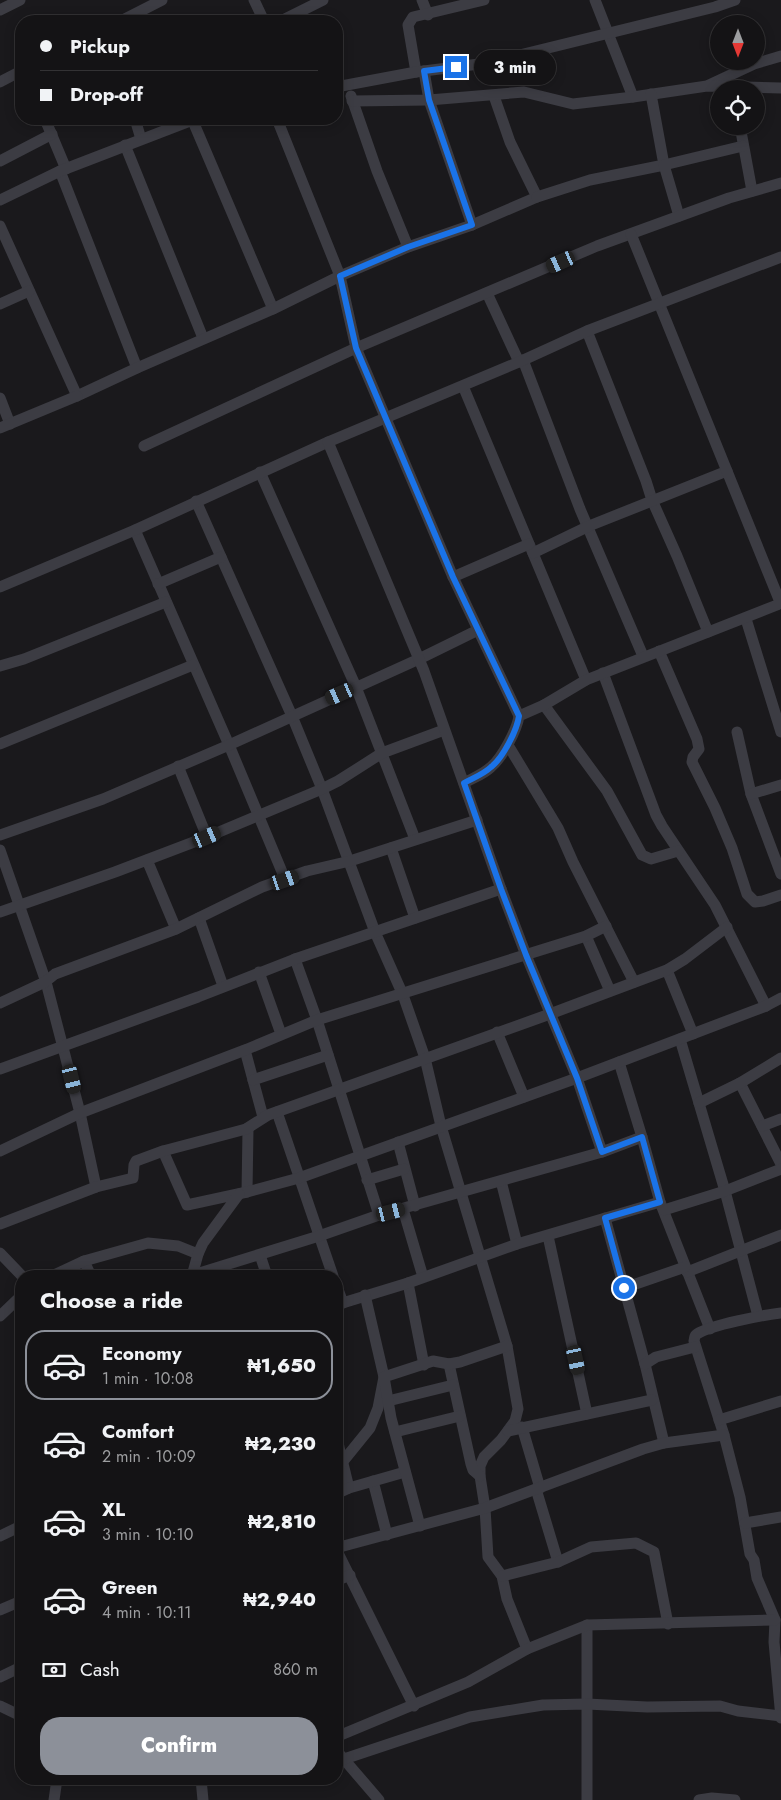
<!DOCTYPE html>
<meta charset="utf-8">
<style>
body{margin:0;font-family:Jost,sans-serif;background:#1d1c1e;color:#f1f3f6;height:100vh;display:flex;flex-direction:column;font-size:19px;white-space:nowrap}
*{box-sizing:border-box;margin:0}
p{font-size:16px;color:#9d9ea0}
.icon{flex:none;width:28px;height:28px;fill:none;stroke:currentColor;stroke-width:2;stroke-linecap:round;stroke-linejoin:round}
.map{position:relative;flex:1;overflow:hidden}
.panel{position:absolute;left:15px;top:1270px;width:328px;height:515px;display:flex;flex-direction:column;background:#141315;border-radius:20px;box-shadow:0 2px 12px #0003,0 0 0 1px #333234}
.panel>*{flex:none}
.top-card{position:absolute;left:15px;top:15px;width:328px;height:110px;border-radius:20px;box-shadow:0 2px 12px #0003,0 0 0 1px #333234;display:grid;align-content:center;height:110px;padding:0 25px;background:#141315}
.needle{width:32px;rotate:180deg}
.buttons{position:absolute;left:710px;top:15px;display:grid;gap:10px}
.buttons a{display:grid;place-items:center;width:55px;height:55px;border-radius:50%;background:#141315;box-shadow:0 2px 12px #0003,0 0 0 1px #333234;font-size:25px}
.end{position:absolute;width:22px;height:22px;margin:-11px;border:6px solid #1a73e8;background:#fff;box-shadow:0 0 0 2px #fff}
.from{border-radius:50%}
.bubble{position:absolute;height:35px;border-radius:18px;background:#141315;box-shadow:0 2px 12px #0003,0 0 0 1px #333234;font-size:16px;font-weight:800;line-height:35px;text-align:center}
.car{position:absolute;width:15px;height:30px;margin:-15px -8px;border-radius:6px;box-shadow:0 0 4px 1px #0007;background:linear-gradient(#222 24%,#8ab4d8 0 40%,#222 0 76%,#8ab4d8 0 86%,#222 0)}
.top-card b{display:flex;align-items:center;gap:18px;height:48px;font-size:19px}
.top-card b+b{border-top:1px solid #333234}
.top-card i{width:12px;height:12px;background:#f1f3f6}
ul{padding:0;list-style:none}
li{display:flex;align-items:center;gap:15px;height:70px;margin:0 10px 8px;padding:0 15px;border:2px solid transparent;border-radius:20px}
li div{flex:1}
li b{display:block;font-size:19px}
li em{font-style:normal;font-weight:800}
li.active{border-color:#8c9099}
li>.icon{width:45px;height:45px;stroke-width:1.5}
h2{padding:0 25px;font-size:22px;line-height:60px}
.pay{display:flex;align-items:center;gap:12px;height:55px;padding:0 25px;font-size:19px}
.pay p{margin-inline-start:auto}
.action{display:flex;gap:10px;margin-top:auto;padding:10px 25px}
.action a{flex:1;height:58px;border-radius:20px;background:#8c9099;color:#fff;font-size:20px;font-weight:800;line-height:58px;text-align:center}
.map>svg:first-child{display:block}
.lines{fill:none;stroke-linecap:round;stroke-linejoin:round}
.street{stroke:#3c3c43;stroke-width:11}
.route{stroke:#1a73e8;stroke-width:6}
</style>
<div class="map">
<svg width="781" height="1800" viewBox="0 0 781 1800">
<rect width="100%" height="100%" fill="#1a191c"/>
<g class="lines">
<g class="street">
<path d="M 254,0 L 264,21"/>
<path d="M 422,0 L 428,15"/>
<path d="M 595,0 L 633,97"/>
<path d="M 0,10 L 20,0"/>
<path d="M 121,21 L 162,0"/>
<path d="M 281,21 L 323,0"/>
<path d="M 424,71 L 429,100 L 472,225 L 537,197 L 510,142 L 494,96"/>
<path d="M 416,72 L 408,25 L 413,17 L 484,0"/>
<path d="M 0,82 L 21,71"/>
<path d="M 709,85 L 754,64 L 781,56"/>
<path d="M 336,87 L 416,72 L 487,63 L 715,7 L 735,0"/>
<path d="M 351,96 L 377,171 L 408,247"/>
<path d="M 352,101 L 429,100 L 524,92 L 573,104 L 633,97 L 707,86 L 781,88"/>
<path d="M 45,119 L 66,169"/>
<path d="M 135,119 L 141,139"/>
<path d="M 192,119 L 273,309"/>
<path d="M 277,119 L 340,276 L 356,348 L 453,577 L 519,716 C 517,730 502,758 491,767 C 484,774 473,778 464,783"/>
<path d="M 740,126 L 752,191"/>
<path d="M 125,145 L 203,338"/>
<path d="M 0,161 L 52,134"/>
<path d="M 60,171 L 137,368"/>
<path d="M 537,197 L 590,180 L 664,165 L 651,94"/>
<path d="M 0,200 L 60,171 L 195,119"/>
<path d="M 679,216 L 664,165 L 743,146"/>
<path d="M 0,226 L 77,396 L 137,368 L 273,309 L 340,276 L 408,247 L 472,225"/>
<path d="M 487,293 L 519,362"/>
<path d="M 0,304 L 29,291"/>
<path d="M 587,331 L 646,481 L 652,500 L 677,556 L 708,632"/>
<path d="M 523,360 L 580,509 L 643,656"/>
<path d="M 463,386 L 586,680"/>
<path d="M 0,398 L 10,424"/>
<path d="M 0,428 L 77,396"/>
<path d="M 144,446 L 356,348 L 597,246 L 729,198 L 781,183"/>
<path d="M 260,472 L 356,687 L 415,839"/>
<path d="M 196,501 L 292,716 L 322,789 L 375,932 L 403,995 L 425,1058 L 441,1126 L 507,1346 L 518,1409 L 515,1421 L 501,1440 L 484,1457 L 480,1466 L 480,1476 L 485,1508 L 488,1557 L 502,1576 L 507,1599 L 527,1649"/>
<path d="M 135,530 L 229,745 L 285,879"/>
<path d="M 533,553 L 589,526 L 727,471"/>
<path d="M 453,577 L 529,544"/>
<path d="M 158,584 L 221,557"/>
<path d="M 0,587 L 135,530 L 328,442"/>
<path d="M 746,619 L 781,732"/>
<path d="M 659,651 L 697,739 L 699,749 L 693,757 L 692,762 L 715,808 L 732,848 L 747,894 L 755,902 L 763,901 L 781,895"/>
<path d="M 0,666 L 24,659 L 166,602"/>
<path d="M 603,673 L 656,815 L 662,826 L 715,905 L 766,1006"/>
<path d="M 544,705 L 607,791 L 642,855 L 651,859 L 678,851"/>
<path d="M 519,716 L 544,705 L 586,680 L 777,605 L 780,602 L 631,234"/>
<path d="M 737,732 L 751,794 L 781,874"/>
<path d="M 0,744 L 193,665"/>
<path d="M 508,745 L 558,828 L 573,862 L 634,982"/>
<path d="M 178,766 L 207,837"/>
<path d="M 751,794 L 781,785"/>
<path d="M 0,835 L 103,799 L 229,745 L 419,659 L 478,630"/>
<path d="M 391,848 L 415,918"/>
<path d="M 0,850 L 46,982 L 80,1113 L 96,1187"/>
<path d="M 147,860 L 176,929"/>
<path d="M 0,912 L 115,872 L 207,837 L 322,789 L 338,781 L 382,753 L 444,730"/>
<path d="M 199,918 L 223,986"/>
<path d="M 586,936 L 610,991"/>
<path d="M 295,959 L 317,1020 L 379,1215"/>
<path d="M 667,970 L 693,1034"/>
<path d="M 259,972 L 281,1034"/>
<path d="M 0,1003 L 45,982 L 55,974 L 176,929 L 262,887 L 307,871 L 350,861 L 477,820"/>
<path d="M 497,1032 L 524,1097"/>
<path d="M 680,1039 L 725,1191 L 758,1316"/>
<path d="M 245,1050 L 263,1117"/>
<path d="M 619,1062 L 642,1137 L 660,1202 L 710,1329"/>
<path d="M 0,1069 L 198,997 L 295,959 L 501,889"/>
<path d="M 253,1080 L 328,1055"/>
<path d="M 740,1083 L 781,1164"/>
<path d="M 699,1103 L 740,1083 L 781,1058"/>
<path d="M 277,1112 L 333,1276"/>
<path d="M 762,1126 L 781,1119"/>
<path d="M 246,1129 L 248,1129 L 247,1192"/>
<path d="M 642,1137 L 602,1152 L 577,1078 L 526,955 L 501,889 L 424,671 L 328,442 L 519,362 L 587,331 L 781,257"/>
<path d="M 398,1142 L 415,1206"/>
<path d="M 0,1151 L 80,1113 L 245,1050 L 317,1020 L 586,936 L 606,926"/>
<path d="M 163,1151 L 187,1205 L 247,1192 L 299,1178 L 577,1078 L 766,1006 L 781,998"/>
<path d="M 367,1180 L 404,1169"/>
<path d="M 501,1181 L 517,1244"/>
<path d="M 403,1209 L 423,1277"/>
<path d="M 664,1210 L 725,1191 L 781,1169"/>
<path d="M 605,1218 L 645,1364 L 664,1443"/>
<path d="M 0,1224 L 96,1187 L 133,1178 L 134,1165 L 136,1161 L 163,1151 L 246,1129 L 268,1115 L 550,1014 L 667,970 L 685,959 L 727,927"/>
<path d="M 548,1236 L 587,1414"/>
<path d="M 0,1253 L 22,1276"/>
<path d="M 260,1255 L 267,1276"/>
<path d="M 84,1261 L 91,1276"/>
<path d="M 687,1272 L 781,1235"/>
<path d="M 193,1275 L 319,1236 L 379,1215 L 602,1152"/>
<path d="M 52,1276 L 84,1261 L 148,1243 L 178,1246 L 198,1254"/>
<path d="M 192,1276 L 198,1254 L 203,1243 L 239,1194"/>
<path d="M 408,1283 L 424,1365"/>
<path d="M 336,1284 L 343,1303"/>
<path d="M 624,1288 L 685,1267"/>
<path d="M 336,1305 L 408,1283 L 517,1244 L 660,1202"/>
<path d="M 781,1313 C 764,1315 710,1325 697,1334 C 694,1336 695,1337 694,1341 L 724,1435 L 740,1497 L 750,1554 L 754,1560 L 757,1578 L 775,1620 L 774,1642 L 781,1718"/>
<path d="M 0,1316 L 21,1296"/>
<path d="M 449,1364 L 471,1464 L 473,1470 L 480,1476"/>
<path d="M 645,1364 L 656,1357 L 695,1347"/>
<path d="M 388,1401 L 453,1385"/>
<path d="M 719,1420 L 781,1401"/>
<path d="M 522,1427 L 540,1488"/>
<path d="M 508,1431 L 652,1400"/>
<path d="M 395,1432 L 460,1416"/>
<path d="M 336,1435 L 349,1488"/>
<path d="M 336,1470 L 370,1428 L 378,1408 L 384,1377 L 365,1295"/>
<path d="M 373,1481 L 387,1535"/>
<path d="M 536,1489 L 558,1562"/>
<path d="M 336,1494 L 349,1488 L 405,1472"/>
<path d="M 745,1523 L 781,1517"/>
<path d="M 420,1526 L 391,1418 L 384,1377 L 433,1361 L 449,1364 L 460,1362 L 507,1346"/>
<path d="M 0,1536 L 21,1526"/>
<path d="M 336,1548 L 485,1508 L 643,1449 L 664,1443 L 724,1435"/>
<path d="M 336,1549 L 414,1706"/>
<path d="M 502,1576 L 558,1562 L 591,1547 L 636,1543 L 654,1552 L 668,1624"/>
<path d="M 336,1581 L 350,1575"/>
<path d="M 0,1610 L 21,1601"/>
<path d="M 587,1625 L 587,1800"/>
<path d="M 0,1677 L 21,1667"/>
<path d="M 0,1706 L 21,1716"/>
<path d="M 336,1737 L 468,1682 L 527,1649 L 587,1625 L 775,1620"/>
<path d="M 336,1750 L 379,1800"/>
<path d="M 344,1759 L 470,1717 L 543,1705 L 587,1704 L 647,1707 L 720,1706 L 738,1711 L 781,1716"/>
<path d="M 201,1779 L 203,1800"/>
<path d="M 54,1800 L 57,1779"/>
<path d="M 699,1800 L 712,1798 L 735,1800"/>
</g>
</g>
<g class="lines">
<path class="route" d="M 456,67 L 424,71 L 429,100 L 472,225 L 408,247 L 340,276 L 356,348 L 453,577 L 519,716 C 517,730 503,758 491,767 C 484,774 473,778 464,783 L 501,889 L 526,955 L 577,1078 L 602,1152 L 642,1137 L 660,1202 L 605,1218 L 624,1288"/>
</g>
</svg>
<div class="buttons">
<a><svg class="needle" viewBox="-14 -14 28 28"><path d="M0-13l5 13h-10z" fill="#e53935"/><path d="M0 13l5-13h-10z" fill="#9d9ea0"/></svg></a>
<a><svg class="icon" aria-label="locate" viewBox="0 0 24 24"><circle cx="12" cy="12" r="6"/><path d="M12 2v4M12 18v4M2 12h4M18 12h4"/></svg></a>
</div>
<i class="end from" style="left:624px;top:1288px"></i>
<i class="end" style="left:456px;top:67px"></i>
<div class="bubble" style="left:474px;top:50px;width:82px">3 min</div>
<i class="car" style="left:561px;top:262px;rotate:246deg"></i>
<i class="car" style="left:340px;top:694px;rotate:246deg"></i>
<i class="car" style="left:207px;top:837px;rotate:67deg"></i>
<i class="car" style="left:285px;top:880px;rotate:71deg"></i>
<i class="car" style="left:72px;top:1079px;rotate:166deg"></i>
<i class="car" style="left:391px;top:1212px;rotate:76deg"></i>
<i class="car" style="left:576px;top:1360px;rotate:168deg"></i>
<div class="top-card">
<b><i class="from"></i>Pickup</b>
<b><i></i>Drop-off</b>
</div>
<section class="panel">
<h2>Choose a ride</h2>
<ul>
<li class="active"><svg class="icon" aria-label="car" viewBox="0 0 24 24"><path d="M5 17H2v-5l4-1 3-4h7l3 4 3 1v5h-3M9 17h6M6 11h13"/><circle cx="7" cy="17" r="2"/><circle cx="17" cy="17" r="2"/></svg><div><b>Economy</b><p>1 min · 10:08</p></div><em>₦1,650</em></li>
<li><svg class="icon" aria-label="car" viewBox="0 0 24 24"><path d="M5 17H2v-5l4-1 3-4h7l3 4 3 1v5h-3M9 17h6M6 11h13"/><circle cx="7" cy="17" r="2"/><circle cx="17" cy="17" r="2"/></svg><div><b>Comfort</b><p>2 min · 10:09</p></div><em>₦2,230</em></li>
<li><svg class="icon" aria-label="car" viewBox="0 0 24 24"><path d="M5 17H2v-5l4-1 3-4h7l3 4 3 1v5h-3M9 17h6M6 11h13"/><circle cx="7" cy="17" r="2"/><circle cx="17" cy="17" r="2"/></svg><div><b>XL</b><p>3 min · 10:10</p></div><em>₦2,810</em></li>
<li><svg class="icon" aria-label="car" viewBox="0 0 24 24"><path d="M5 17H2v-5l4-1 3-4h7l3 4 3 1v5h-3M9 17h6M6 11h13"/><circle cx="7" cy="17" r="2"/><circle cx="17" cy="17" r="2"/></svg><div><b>Green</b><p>4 min · 10:11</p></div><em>₦2,940</em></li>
</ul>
<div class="pay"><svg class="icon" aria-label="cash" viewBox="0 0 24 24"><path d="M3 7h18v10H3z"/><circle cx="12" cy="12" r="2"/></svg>Cash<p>860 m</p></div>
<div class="action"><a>Confirm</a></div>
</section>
</div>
